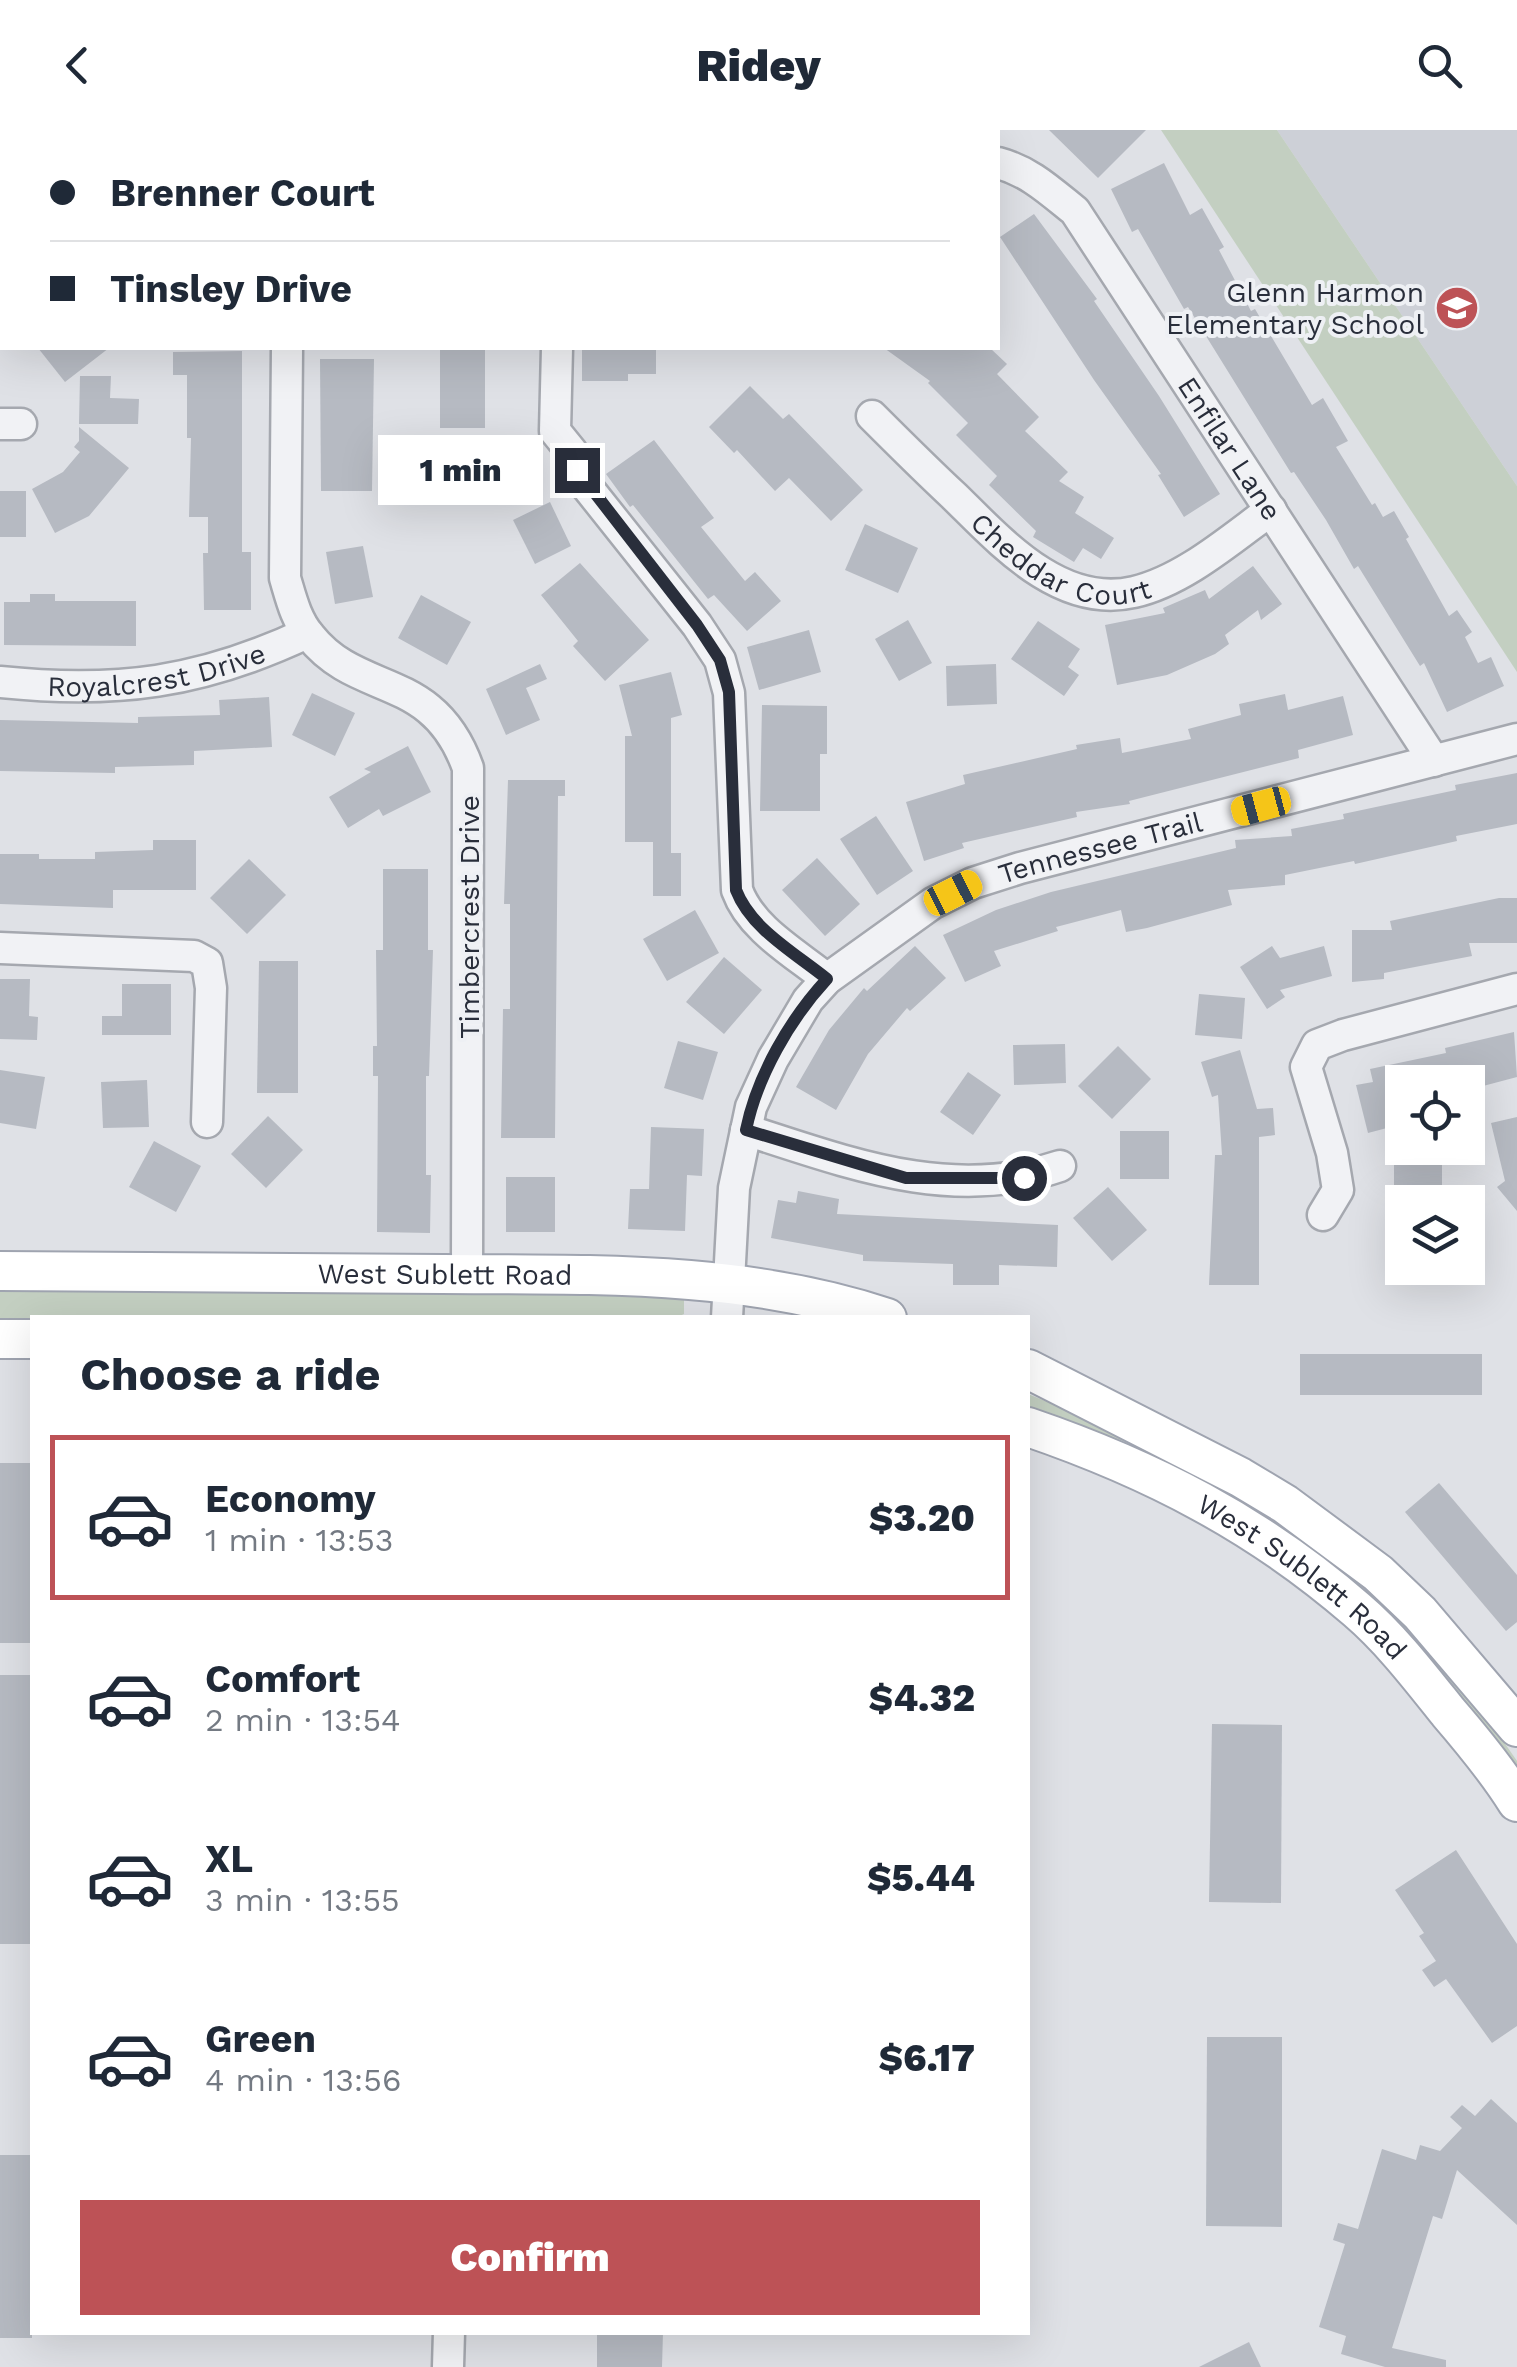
<!DOCTYPE html>
<meta charset="utf-8">
<style>
body{margin:0;font-family:"Work Sans",sans-serif;background:#f6f6f7;color:#1f2937;height:100vh;display:flex;flex-direction:column;font-size:38px;white-space:nowrap}
*{box-sizing:border-box;margin:0}
p{font-size:32px;color:#747a83}
.icon{flex:none;width:55px;height:55px;fill:none;stroke:currentColor;stroke-width:2;stroke-linecap:round;stroke-linejoin:round}
.map{position:relative;flex:1;overflow:hidden}
.panel{position:absolute;left:30px;top:1185px;width:1000px;height:1020px;display:flex;flex-direction:column;background:#fff;border-radius:0px;box-shadow:0 10px 40px #0002}
.panel>*{flex:none}
.banner{position:absolute;left:0px;top:0px;width:1000px;height:220px;box-shadow:0 10px 40px #0002;display:grid;align-content:center;height:220px;padding:0 50px;background:#fff}
.buttons{position:absolute;left:1385px;top:935px;display:grid;gap:20px}
.buttons a{display:grid;place-items:center;width:100px;height:100px;border-radius:0px;background:#fff;box-shadow:0 10px 40px #0002;font-size:50px}
.end{position:absolute;width:45px;height:45px;margin:-22px;border:12px solid #292e3b;background:#fff;box-shadow:0 0 0 5px #fff}
.from{border-radius:50%}
.bubble{position:absolute;height:70px;border-radius:0px;background:#fff;box-shadow:0 10px 40px #0002;font-size:32px;font-weight:800;line-height:70px;text-align:center}
.car{position:absolute;width:30px;height:60px;margin:-30px -15px;border-radius:12px;box-shadow:0 0 8px 2px #0007;background:linear-gradient(#f5c518 24%,#345 0 40%,#f5c518 0 76%,#345 0 86%,#f5c518 0)}
.banner b{display:flex;align-items:center;gap:35px;height:95px;font-size:38px}
.banner b+b{border-top:2px solid #e0e1e3}
.banner i{width:25px;height:25px;background:#1f2937}
ul{padding:0;list-style:none}
li{display:flex;align-items:center;gap:30px;height:165px;margin:0 20px 15px;padding:0 30px;border:5px solid transparent;border-radius:0px}
li div{flex:1}
li b{display:block;font-size:38px}
li em{font-style:normal;font-weight:800}
li.on{border-color:#bd5256}
li>.icon{width:90px;height:90px;stroke-width:1.5}
h2{padding:0 50px;font-size:45px;line-height:120px}
.action{display:flex;gap:20px;margin-top:auto;padding:20px 50px}
.action a{flex:1;height:115px;border-radius:0px;background:#bd5256;color:#fff;font-size:40px;font-weight:800;line-height:115px;text-align:center}
header{display:flex;justify-content:space-between;align-items:center;height:130px;padding:0 50px;background:#fff;font-size:45px;font-weight:800}
.map>svg:first-child{display:block}
.built{fill:#cdd0d7}
.green{fill:#c3cfc1}
.building{fill:#b6bac2}
.lines{fill:none;stroke-linecap:round;stroke-linejoin:round}
.minor-casing{stroke:#a5a8af;stroke-width:35}
.major-casing{stroke:#9fa4b0;stroke-width:42}
.minor{stroke:#f1f2f5;stroke-width:30}
.major{stroke:#fff;stroke-width:38}
.route{stroke:#292e3b;stroke-width:12}
.labels{text-anchor:middle;dominant-baseline:central;stroke-width:8;stroke-linejoin:round;paint-order:stroke}
.poi-label{font-size:28px;fill:#292e3b;stroke:#eef0f4;text-anchor:end}
.street-label{font-size:28px;fill:#292e3b;stroke:#eef0f4}
</style>
<header><svg class="icon" aria-label="back" viewBox="0 0 24 24"><path d="M15 5l-7 7 7 7"/></svg>Ridey<svg class="icon" aria-label="search" viewBox="0 0 24 24"><circle cx="10" cy="10" r="6"/><path d="M15 15l6 6"/></svg></header>
<div class="map">
<svg width="1517" height="2237" viewBox="0 0 1517 2237">
<rect width="100%" height="100%" fill="#dfe1e6"/>
<path class="built" d="M 1277,0 L 1517,0 L 1517,356 Z"/>
<g class="green">
<path d="M 1161,0 L 1277,0 L 1517,356 L 1517,542 Z"/>
<path d="M 0,1155 L 593,1158 L 684,1168 L 684,1184 L 675,1188 L 32,1188 L 32,1197 L 0,1197 Z"/>
<path d="M 1028,1264 L 1156,1316 L 1245,1368 L 1241,1372 L 1123,1311 L 1028,1282 Z"/>
<path d="M 1300,1409 L 1364,1458 L 1400,1491 L 1490,1592 L 1517,1631 L 1517,1663 L 1294,1410 Z"/>
</g>
<g class="building">
<path d="M 1049,0 L 1146,0 L 1098,48 Z"/>
<path d="M 1164,33 L 1190,85 L 1202,78 L 1224,117 L 1219,120 L 1251,181 L 1255,179 L 1312,275 L 1323,268 L 1348,311 L 1336,317 L 1372,375 L 1375,373 L 1383,387 L 1394,381 L 1409,407 L 1406,409 L 1449,486 L 1457,480 L 1472,502 L 1465,507 L 1478,533 L 1491,527 L 1504,556 L 1447,582 L 1424,533 L 1420,536 L 1358,436 L 1354,439 L 1326,390 L 1294,342 L 1291,343 L 1188,177 L 1184,179 L 1138,99 L 1132,102 L 1111,59 Z"/>
<path d="M 1034,84 L 1097,169 L 1094,171 L 1159,266 L 1220,364 L 1184,387 L 1158,345 L 1161,344 L 1094,250 L 1000,107 Z"/>
<path d="M 38,218 L 109,218 L 65,252 Z"/>
<rect x="440" y="218" width="45" height="80"/>
<path d="M 582,218 L 656,218 L 656,244 L 628,244 L 628,251 L 582,251 Z"/>
<path d="M 884,218 L 990,218 L 1007,234 L 997,244 L 1039,287 L 1025,301 L 1068,342 L 1059,351 L 1084,367 L 1075,383 L 1114,408 L 1101,429 L 1083,418 L 1074,432 L 1033,407 L 1036,401 L 989,355 L 997,346 L 956,305 L 968,293 L 928,253 L 930,251 Z"/>
<path d="M 242,221 L 242,422 L 251,422 L 251,480 L 204,480 L 203,423 L 208,423 L 208,387 L 189,387 L 191,308 L 187,308 L 187,245 L 173,245 L 173,222 Z"/>
<path d="M 320,229 L 374,229 L 372,361 L 321,361 Z"/>
<path d="M 80,246 L 111,246 L 110,268 L 139,269 L 138,294 L 79,294 Z"/>
<path d="M 750,256 L 783,289 L 789,284 L 863,360 L 831,391 L 789,348 L 775,361 L 737,320 L 734,323 L 709,297 Z"/>
<path d="M 79,297 L 129,338 L 89,386 L 55,403 L 32,359 L 63,342 L 80,322 L 74,317 L 79,311 Z"/>
<path d="M 510,308 L 520,355 L 492,361 L 482,314 Z"/>
<path d="M 654,310 L 714,388 L 701,397 L 745,451 L 755,442 L 781,471 L 747,501 L 714,465 L 708,469 L 633,375 L 630,377 L 606,344 Z"/>
<rect x="0" y="361" width="26" height="46"/>
<path d="M 550,372 L 571,416 L 535,434 L 513,390 Z"/>
<path d="M 865,394 L 918,418 L 898,463 L 845,440 Z"/>
<path d="M 363,416 L 373,467 L 335,474 L 326,422 Z"/>
<path d="M 580,433 L 649,510 L 605,551 L 573,516 L 578,511 L 541,465 Z"/>
<path d="M 1253,436 L 1282,474 L 1261,490 L 1258,480 L 1225,505 L 1229,514 L 1215,524 L 1167,545 L 1117,555 L 1105,495 L 1165,483 L 1163,478 L 1205,460 L 1209,469 Z"/>
<path d="M 30,464 L 55,464 L 55,471 L 136,471 L 136,516 L 4,515 L 4,472 L 30,472 Z"/>
<path d="M 421,465 L 471,492 L 447,535 L 398,508 Z"/>
<path d="M 908,490 L 932,533 L 899,551 L 875,509 Z"/>
<path d="M 1038,491 L 1080,519 L 1068,537 L 1079,545 L 1064,566 L 1011,529 Z"/>
<path d="M 809,500 L 821,542 L 759,560 L 747,517 Z"/>
<path d="M 540,534 L 547,549 L 526,558 L 540,590 L 506,605 L 486,559 Z"/>
<path d="M 996,534 L 997,574 L 947,576 L 946,536 Z"/>
<path d="M 671,542 L 682,585 L 671,588 L 671,723 L 681,723 L 681,766 L 653,766 L 653,712 L 625,712 L 625,606 L 632,606 L 619,555 Z"/>
<path d="M 312,563 L 355,583 L 335,626 L 292,605 Z"/>
<path d="M 1285,564 L 1288,580 L 1343,566 L 1353,605 L 1298,620 L 1299,628 L 1129,671 L 1130,674 L 1076,682 L 1077,687 L 962,713 L 964,718 L 924,731 L 906,672 L 965,654 L 963,645 L 1077,619 L 1076,615 L 1120,608 L 1122,623 L 1191,609 L 1188,599 L 1241,585 L 1239,574 Z"/>
<path d="M 269,567 L 272,617 L 194,621 L 194,635 L 115,637 L 115,643 L 0,641 L 0,590 L 138,593 L 138,587 L 220,585 L 219,570 Z"/>
<path d="M 762,575 L 827,576 L 827,624 L 820,624 L 820,681 L 760,681 Z"/>
<path d="M 408,616 L 431,662 L 383,686 L 379,679 L 348,698 L 329,667 L 371,642 L 364,639 Z"/>
<path d="M 1517,643 L 1517,694 L 1456,706 L 1457,711 L 1355,734 L 1354,731 L 1285,745 L 1285,755 L 1228,760 L 1232,775 L 1147,798 L 1126,802 L 1121,780 L 1056,797 L 1058,801 L 994,821 L 1001,836 L 965,852 L 943,805 L 996,780 L 1051,762 L 1236,718 L 1235,710 L 1292,706 L 1291,699 L 1344,689 L 1343,684 L 1456,660 L 1455,655 Z"/>
<path d="M 508,650 L 565,650 L 565,666 L 558,666 L 555,1008 L 501,1008 L 503,879 L 510,879 L 510,774 L 504,774 Z"/>
<path d="M 876,686 L 913,741 L 877,765 L 840,709 Z"/>
<path d="M 153,710 L 196,710 L 196,760 L 113,760 L 113,778 L 0,774 L 0,724 L 39,724 L 39,729 L 95,729 L 95,722 L 153,720 Z"/>
<path d="M 817,728 L 860,774 L 825,806 L 782,760 Z"/>
<path d="M 249,729 L 286,765 L 247,804 L 210,768 Z"/>
<path d="M 383,739 L 428,739 L 428,820 L 433,820 L 429,946 L 426,946 L 426,1045 L 431,1045 L 430,1103 L 377,1102 L 378,946 L 373,946 L 373,916 L 377,916 L 376,820 L 383,820 Z"/>
<path d="M 1499,768 L 1517,768 L 1517,813 L 1469,813 L 1472,826 L 1384,843 L 1384,849 L 1352,852 L 1352,800 L 1392,800 L 1390,791 Z"/>
<path d="M 695,780 L 719,823 L 667,851 L 643,809 Z"/>
<path d="M 915,816 L 946,848 L 910,881 L 907,878 L 868,924 L 836,980 L 796,957 L 829,900 L 864,858 L 867,861 Z"/>
<path d="M 1272,816 L 1280,828 L 1324,816 L 1332,846 L 1280,860 L 1285,867 L 1267,879 L 1240,837 Z"/>
<path d="M 724,827 L 762,860 L 724,904 L 686,872 Z"/>
<path d="M 259,831 L 298,831 L 298,963 L 257,963 Z"/>
<path d="M 0,849 L 30,849 L 29,886 L 38,887 L 37,910 L 0,909 Z"/>
<path d="M 122,854 L 171,854 L 171,905 L 102,905 L 102,886 L 122,886 Z"/>
<path d="M 1199,864 L 1245,868 L 1242,909 L 1195,905 Z"/>
<path d="M 1514,902 L 1517,947 L 1468,960 L 1468,952 L 1395,952 L 1402,994 L 1368,1003 L 1356,955 L 1373,952 L 1370,939 L 1446,923 L 1445,918 Z"/>
<path d="M 678,911 L 718,922 L 703,970 L 664,958 Z"/>
<path d="M 1065,914 L 1066,953 L 1014,955 L 1013,915 Z"/>
<path d="M 1118,916 L 1151,949 L 1112,989 L 1078,956 Z"/>
<path d="M 1240,920 L 1257,979 L 1273,978 L 1275,1005 L 1259,1007 L 1259,1155 L 1209,1155 L 1215,1025 L 1222,1025 L 1218,965 L 1212,967 L 1201,932 Z"/>
<path d="M 0,940 L 45,947 L 36,999 L 0,993 Z"/>
<path d="M 968,942 L 1001,965 L 973,1005 L 940,982 Z"/>
<path d="M 147,950 L 149,997 L 103,998 L 101,952 Z"/>
<path d="M 268,986 L 303,1020 L 266,1058 L 231,1024 Z"/>
<path d="M 1517,987 L 1517,1081 L 1497,1057 L 1505,1051 L 1491,993 Z"/>
<path d="M 651,997 L 704,999 L 702,1046 L 687,1045 L 685,1101 L 628,1099 L 630,1059 L 649,1059 Z"/>
<rect x="1120" y="1001" width="49" height="48"/>
<path d="M 154,1011 L 201,1036 L 176,1082 L 129,1057 Z"/>
<rect x="1394" y="1018" width="48" height="54"/>
<rect x="506" y="1047" width="49" height="55"/>
<path d="M 1108,1057 L 1147,1100 L 1112,1131 L 1073,1088 Z"/>
<path d="M 798,1061 L 839,1069 L 837,1084 L 1058,1095 L 1057,1137 L 999,1135 L 999,1155 L 953,1155 L 953,1134 L 863,1131 L 863,1125 L 771,1108 L 778,1070 L 796,1073 Z"/>
<rect x="1394" y="1138" width="50" height="17"/>
<rect x="1300" y="1224" width="182" height="41"/>
<rect x="0" y="1333" width="32" height="180"/>
<path d="M 1439,1353 L 1517,1445 L 1517,1492 L 1506,1501 L 1405,1382 Z"/>
<path d="M 0,1545 L 31,1545 L 32,1814 L 0,1814 Z"/>
<path d="M 1212,1594 L 1282,1595 L 1281,1773 L 1209,1772 Z"/>
<path d="M 1456,1720 L 1517,1814 L 1517,1896 L 1492,1913 L 1446,1849 L 1434,1857 L 1422,1840 L 1436,1831 L 1419,1806 L 1424,1803 L 1395,1760 Z"/>
<path d="M 1207,1907 L 1282,1907 L 1282,2097 L 1206,2096 Z"/>
<path d="M 1491,1969 L 1517,1993 L 1517,2095 L 1457,2040 L 1442,2089 L 1433,2086 L 1392,2218 L 1446,2230 L 1446,2237 L 1385,2237 L 1341,2224 L 1346,2206 L 1319,2197 L 1345,2114 L 1333,2110 L 1338,2093 L 1358,2099 L 1382,2019 L 1416,2030 L 1420,2015 L 1440,2021 L 1462,1998 L 1450,1987 L 1462,1975 L 1475,1986 Z"/>
<rect x="0" y="2025" width="32" height="183"/>
<path d="M 597,2202 L 663,2202 L 662,2237 L 597,2237 Z"/>
<path d="M 1249,2212 L 1261,2237 L 1199,2237 Z"/>
</g>
<g class="lines">
<g class="minor-casing">
<g id="minor">
<path d="M 561,0 L 561,2"/>
<path id="s1" d="M 998,33 C 1029,41 1050,61 1075,81 L 1434,631"/>
<path d="M 0,41 L 2,41"/>
<path d="M 287,218 L 285,448 C 291,468 296,490 310,506 C 359,568 433,540 468,638 L 467,1144"/>
<path d="M 557,218 L 555,301 L 572,322 L 577,340 L 588,358 L 697,495 L 720,530 L 729,563 L 737,760 C 751,799 795,823 827,849"/>
<path id="s2" d="M 872,286 C 899,313 926,340 954,366 C 1001,412 1060,479 1134,462 C 1183,451 1231,409 1271,380"/>
<path d="M 0,294 L 21,294"/>
<path id="s3" d="M 0,552 C 116,564 201,553 307,503"/>
<path d="M 0,818 L 194,826 L 207,833 L 211,858 L 207,992"/>
<path d="M 746,1000 C 849,1033 952,1073 1060,1036"/>
<path d="M 1323,1085 L 1338,1060 L 1332,1023 L 1306,937 L 1317,915 L 1343,905 L 1517,859"/>
<path id="s4" d="M 727,1188 L 734,1058 L 751,977 L 773,929 L 808,870 L 827,849 L 933,773 L 973,753 L 1020,738 L 1517,609"/>
<path d="M 448,2237 L 449,2202"/>
</g>
</g>
<g class="major-casing">
<g id="major">
<path id="s5" d="M 0,1141 C 147,1142 295,1143 442,1144 C 592,1145 744,1140 887,1188"/>
<path d="M 0,1209 L 32,1209"/>
<path d="M 1028,1239 L 1240,1347 L 1285,1374 L 1378,1443 L 1420,1483 L 1517,1597"/>
<path id="s6" d="M 1028,1297 C 1151,1339 1258,1394 1357,1480 C 1391,1509 1420,1547 1448,1582 C 1473,1611 1497,1640 1517,1672"/>
</g>
</g>
<use href="#minor" class="minor"/>
<use href="#major" class="major"/>
</g>
<g class="lines">
<path class="route" d="M 577,340 L 697,495 L 720,530 L 729,562 L 736,760 C 751,799 795,823 827,849 C 790,889 757,946 746,1000 L 906,1048 L 1024,1048"/>
</g>
<defs>
<g id="school-disc" transform="scale(2.25)"><circle r="9.5" fill="#bd5256" stroke="#eef0f4"/><path d="M0-5L7-2L0 1L-7-2ZM-4 1L0 2.5L4 1V4Q0 6-4 4Z" fill="#fff"/></g>
</defs>
<g fill-rule="evenodd">
<use href="#school-disc" x="1457" y="178"/>
</g>
<g class="labels">
<g class="poi-label">
<text x="1424" y="162">Glenn Harmon<tspan x="1424" dy="32">Elementary School</tspan></text>
</g>
<g class="street-label">
<text stroke="none"><textPath href="#s1" startOffset="375">Enfilar Lane</textPath></text>
<text stroke="none"><textPath href="#s2" startOffset="245">Cheddar Court</textPath></text>
<text stroke="none"><textPath href="#s3" startOffset="158">Royalcrest Drive</textPath></text>
<text stroke="none"><textPath href="#s4" startOffset="670">Tennessee Trail</textPath></text>
<text transform="translate(469 787) rotate(-90)">Timbercrest Drive</text>
<text stroke="none"><textPath href="#s5" startOffset="445">West Sublett Road</textPath></text>
<text stroke="none"><textPath href="#s6" startOffset="315">West Sublett Road</textPath></text>
</g>
</g>
</svg>
<div class="buttons">
<a><svg class="icon" aria-label="locate" viewBox="0 0 24 24"><circle cx="12" cy="12" r="6"/><path d="M12 2v4M12 18v4M2 12h4M18 12h4"/></svg></a>
<a><svg class="icon" aria-label="layers" viewBox="0 0 24 24"><path d="M12 4l9 5-9 5-9-5zM3 14l9 5 9-5"/></svg></a>
</div>
<i class="end from" style="left:1024px;top:1048px"></i>
<i class="end" style="left:577px;top:340px"></i>
<div class="bubble" style="left:378px;top:305px;width:165px">1 min</div>
<i class="car" style="left:1261px;top:676px;rotate:255deg"></i>
<i class="car" style="left:953px;top:763px;rotate:63deg"></i>
<div class="banner">
<b><i class="from"></i>Brenner Court</b>
<b><i></i>Tinsley Drive</b>
</div>
<section class="panel">
<h2>Choose a ride</h2>
<ul>
<li class="on"><svg class="icon" aria-label="car" viewBox="0 0 24 24"><path d="M5 17H2v-5l4-1 3-4h7l3 4 3 1v5h-3M9 17h6M6 11h13"/><circle cx="7" cy="17" r="2"/><circle cx="17" cy="17" r="2"/></svg><div><b>Economy</b><p>1 min · 13:53</p></div><em>$3.20</em></li>
<li><svg class="icon" aria-label="car" viewBox="0 0 24 24"><path d="M5 17H2v-5l4-1 3-4h7l3 4 3 1v5h-3M9 17h6M6 11h13"/><circle cx="7" cy="17" r="2"/><circle cx="17" cy="17" r="2"/></svg><div><b>Comfort</b><p>2 min · 13:54</p></div><em>$4.32</em></li>
<li><svg class="icon" aria-label="car" viewBox="0 0 24 24"><path d="M5 17H2v-5l4-1 3-4h7l3 4 3 1v5h-3M9 17h6M6 11h13"/><circle cx="7" cy="17" r="2"/><circle cx="17" cy="17" r="2"/></svg><div><b>XL</b><p>3 min · 13:55</p></div><em>$5.44</em></li>
<li><svg class="icon" aria-label="car" viewBox="0 0 24 24"><path d="M5 17H2v-5l4-1 3-4h7l3 4 3 1v5h-3M9 17h6M6 11h13"/><circle cx="7" cy="17" r="2"/><circle cx="17" cy="17" r="2"/></svg><div><b>Green</b><p>4 min · 13:56</p></div><em>$6.17</em></li>
</ul>
<div class="action"><a>Confirm</a></div>
</section>
</div>
